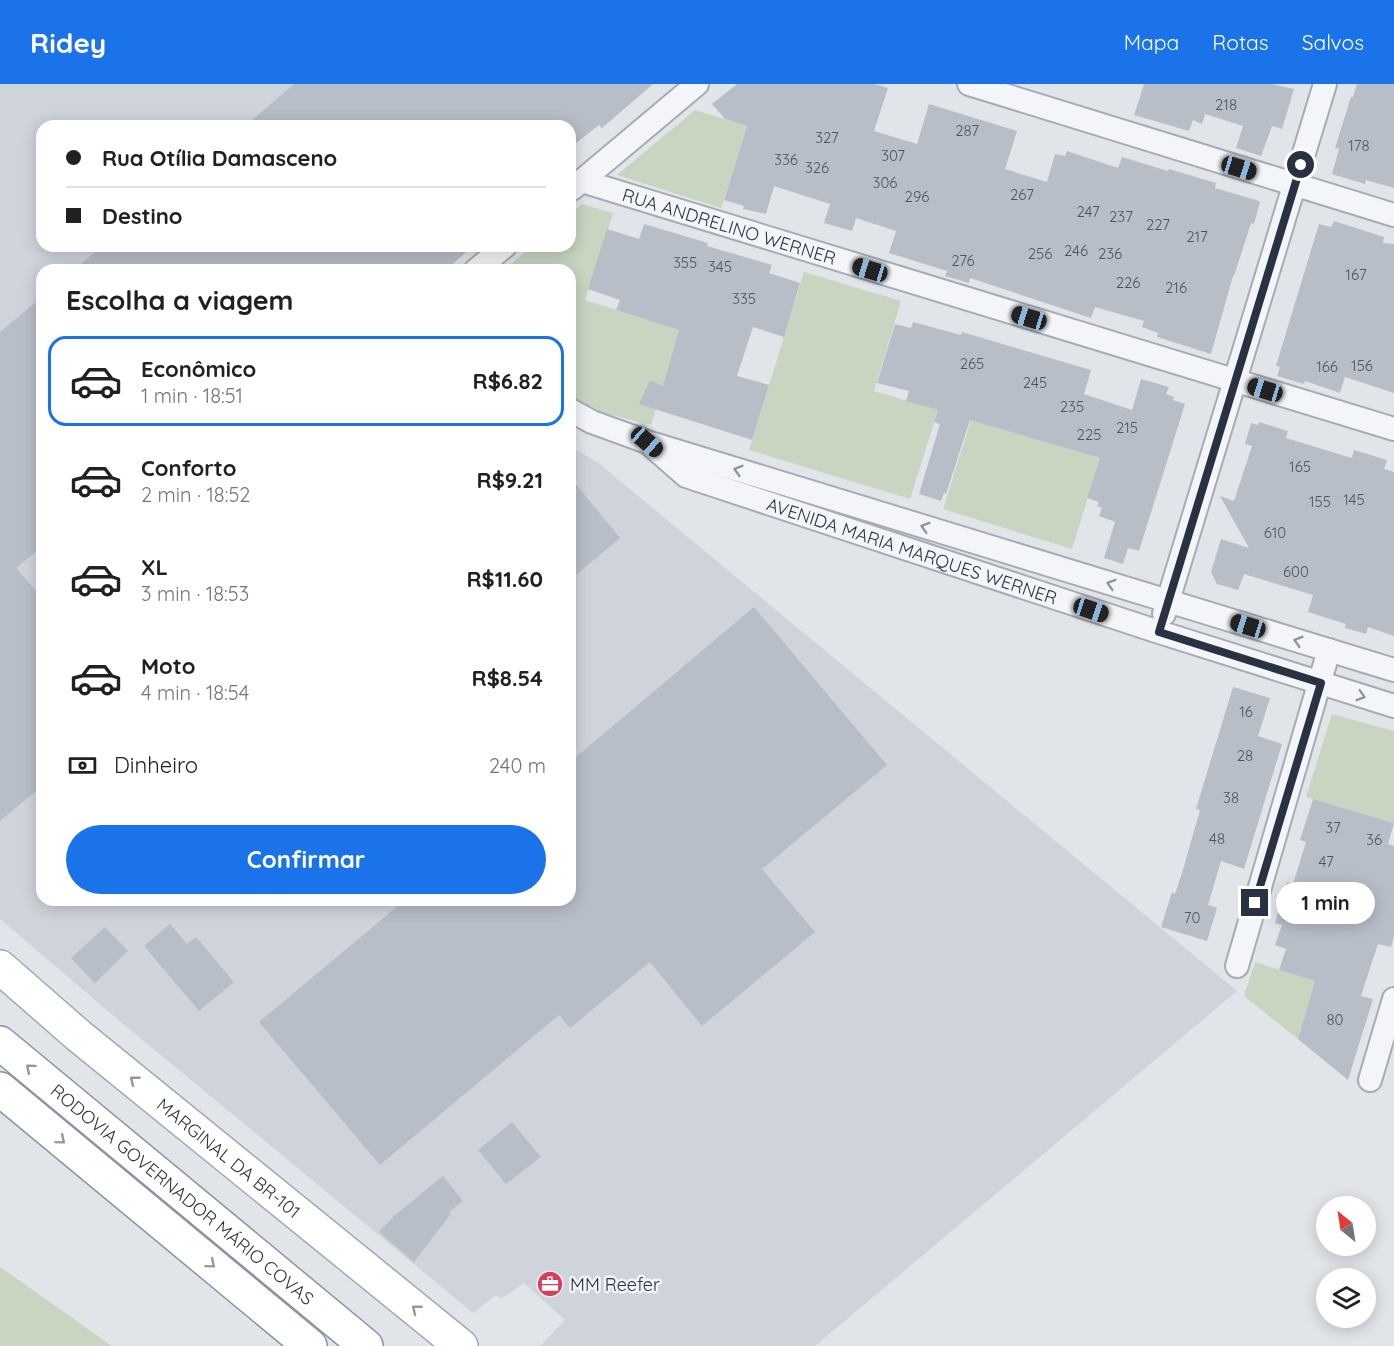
<!DOCTYPE html>
<html lang="pt">
<meta charset="utf-8">
<style>
body{margin:0;font-family:Quicksand,sans-serif;background:#f2f2f2;color:#202124;height:100vh;display:flex;flex-direction:column;font-size:22px;white-space:nowrap}
*{box-sizing:border-box;margin:0}
p{font-size:20px;color:#757577}
.icon{flex:none;width:33px;height:33px;fill:none;stroke:currentColor;stroke-width:2;stroke-linecap:round;stroke-linejoin:round}
.map{position:relative;flex:1;overflow:hidden}
.sheet{position:absolute;left:36px;top:180px;width:540px;height:642px;display:flex;flex-direction:column;background:#fff;border-radius:18px;box-shadow:0 3px 15px #0003}
.sheet>*{flex:none}
.hud{position:absolute;left:36px;top:36px;width:540px;height:132px;border-radius:18px;box-shadow:0 3px 15px #0003;display:grid;align-content:center;height:132px;padding:0 30px;background:#fff}
.needle{width:39px;rotate:330deg}
.buttons{position:absolute;left:1316px;top:1112px;display:grid;gap:12px}
.buttons a{display:grid;place-items:center;width:60px;height:60px;border-radius:50%;background:#fff;box-shadow:0 3px 15px #0003;font-size:30px}
.end{position:absolute;width:27px;height:27px;margin:-14px;border:8px solid #283243;background:#fff;box-shadow:0 0 0 3px #fff}
.from{border-radius:50%}
.bubble{position:absolute;height:42px;border-radius:21px;background:#fff;box-shadow:0 3px 15px #0003;font-size:20px;font-weight:700;line-height:42px;text-align:center}
.car{position:absolute;width:18px;height:36px;margin:-18px -9px;border-radius:8px;box-shadow:0 0 4px 2px #0007;background:linear-gradient(#222 24%,#8ab4d8 0 40%,#222 0 76%,#8ab4d8 0 86%,#222 0)}
.hud b{display:flex;align-items:center;gap:21px;height:57px;font-size:22px}
.hud b+b{border-top:2px solid #e0e0e0}
.hud i{width:15px;height:15px;background:#202124}
ul{padding:0;list-style:none}
li{display:flex;align-items:center;gap:18px;height:90px;margin:0 12px 9px;padding:0 18px;border:3px solid transparent;border-radius:18px}
li div{flex:1}
li b{display:block;font-size:22px}
li em{font-style:normal;font-weight:700}
li.selected{border-color:#1a73e8}
li>.icon{width:54px;height:54px;stroke-width:1.5}
h2{padding:0 30px;font-size:27px;line-height:72px}
.pay{display:flex;align-items:center;gap:15px;height:66px;padding:0 30px;font-size:22px}
.pay p{margin-inline-start:auto}
.primary-button{display:flex;gap:12px;margin-top:auto;padding:12px 30px}
.primary-button a{flex:1;height:69px;border-radius:36px;background:#1a73e8;color:#fff;font-size:24px;font-weight:700;line-height:69px;text-align:center}
header{display:flex;align-items:center;gap:36px;box-sizing:border-box;height:84px;padding:0 30px;background:#1a73e8;color:#fff}
header strong{font-size:28px}
nav{display:flex;gap:33px;margin-inline-start:auto;font-size:21px}
.map>svg:first-child{display:block}
.built{fill:#cfd4dc}
.green{fill:#c7d5c1}
.building{fill:#b8bec8}
.lines{fill:none;stroke-linecap:round;stroke-linejoin:round}
.street-casing{stroke:#a6acb5;stroke-width:26}
.primary-casing{stroke:#9fa9b7;stroke-width:36}
.highway-casing{stroke:#8792a2;stroke-width:36}
.street{stroke:#f4f5f8;stroke-width:22}
.primary{stroke:#fff;stroke-width:33}
.highway{stroke:#fff;stroke-width:33}
.oneway{stroke:#8e949e}
.oneway2{stroke:#9498a1}
.route{stroke:#283243;stroke-width:8}
.labels{text-anchor:middle;dominant-baseline:central;stroke-width:5;stroke-linejoin:round;paint-order:stroke}
.number-label{font-size:15px;fill:#4c5564}
.street-label{font-size:18px;fill:#283243;stroke:#f1f4f8}
.poi-label{font-size:18px;fill:#283243;stroke:#f1f4f8;text-anchor:start}
</style>
<header>
<strong>Ridey</strong>
<nav><a>Mapa</a><a>Rotas</a><a>Salvos</a></nav>
</header>
<div class="map">
<svg width="1394" height="1262" viewBox="0 0 1394 1262">
<rect width="100%" height="100%" fill="#e1e5ea"/>
<path class="built" d="M 0,0 L 591,0 L 541,42 L 42,42 L 42,162 L 399,162 L 370,186 L 42,186 L 42,816 L 570,816 L 570,362 L 597,378 L 1237,907 L 815,1262 L 540,1262 L 565,1236 L 524,1199 L 501,1215 L 496,1211 L 473,1229 L 122,939 L 0,835 Z"/>
<g class="green">
<path d="M 695,26 L 747,42 L 721,124 L 617,91 Z"/>
<path d="M 582,120 L 613,129 L 585,216 L 680,246 L 651,341 L 600,328 L 570,312 L 570,186 L 504,186 L 532,162 L 570,162 L 570,130 Z"/>
<path d="M 804,188 L 901,217 L 874,307 L 938,326 L 910,415 L 749,366 Z"/>
<path d="M 971,336 L 1100,374 L 1072,465 L 943,425 Z"/>
<path d="M 1332,630 L 1394,647 L 1394,739 L 1306,713 Z"/>
<path d="M 1255,878 L 1315,897 L 1298,955 L 1244,912 Z"/>
<path d="M 0,1183 L 112,1262 L 0,1262 Z"/>
</g>
<g class="building">
<path d="M 294,0 L 653,0 L 602,44 L 599,41 L 570,64 L 570,42 L 245,42 Z"/>
<path d="M 737,0 L 875,0 L 888,4 L 874,47 L 917,60 L 929,20 L 1017,47 L 1005,85 L 1047,98 L 1055,70 L 1065,72 L 1067,67 L 1118,84 L 1122,73 L 1168,87 L 1169,85 L 1216,99 L 1215,104 L 1256,116 L 1260,118 L 1254,140 L 1251,139 L 1234,192 L 1233,192 L 1211,270 L 1157,253 L 1158,249 L 1142,243 L 1144,237 L 1095,223 L 1091,234 L 970,194 L 969,199 L 945,192 L 947,187 L 889,169 L 896,147 L 856,134 L 852,147 L 824,139 L 830,120 L 774,102 L 766,130 L 743,125 L 744,122 L 724,116 L 747,42 L 725,35 L 712,20 Z"/>
<path d="M 1144,0 L 1272,0 L 1294,5 L 1282,45 L 1272,42 L 1261,72 L 1236,64 L 1243,42 L 1205,30 L 1202,40 L 1193,36 L 1189,47 L 1134,31 Z"/>
<path d="M 1357,0 L 1394,0 L 1394,104 L 1366,96 L 1365,100 L 1332,90 L 1339,65 L 1335,64 L 1351,13 L 1353,13 Z"/>
<path d="M 1334,137 L 1384,153 L 1383,159 L 1394,160 L 1394,309 L 1345,293 L 1340,309 L 1305,297 L 1304,300 L 1277,292 L 1280,283 L 1276,282 L 1319,140 L 1331,143 Z"/>
<path d="M 644,140 L 708,159 L 707,162 L 772,181 L 769,189 L 800,199 L 784,253 L 753,243 L 737,292 L 769,301 L 752,356 L 639,320 L 650,296 L 663,302 L 679,246 L 616,226 L 620,216 L 588,205 L 607,145 L 639,155 Z"/>
<path d="M 102,162 L 473,162 L 446,186 L 74,186 Z"/>
<path d="M 42,213 L 42,462 L 16,484 L 42,514 L 42,702 L 0,737 L 0,248 Z"/>
<path d="M 913,238 L 961,251 L 962,248 L 1091,286 L 1084,310 L 1132,326 L 1141,295 L 1169,303 L 1166,310 L 1174,313 L 1173,316 L 1185,320 L 1139,467 L 1128,464 L 1123,480 L 1104,474 L 1115,438 L 1099,432 L 1102,424 L 1097,422 L 1099,418 L 1087,414 L 1100,374 L 970,336 L 946,410 L 944,409 L 941,417 L 919,410 L 940,340 L 934,338 L 938,326 L 906,317 L 909,307 L 877,299 L 895,240 L 911,244 Z"/>
<path d="M 1259,338 L 1288,347 L 1286,354 L 1352,374 L 1354,366 L 1387,376 L 1384,385 L 1394,388 L 1394,552 L 1368,543 L 1366,550 L 1345,544 L 1346,540 L 1308,528 L 1313,511 L 1244,490 L 1238,506 L 1217,500 L 1211,488 L 1221,455 L 1249,464 L 1220,412 L 1234,417 L 1252,362 L 1245,360 L 1251,339 L 1258,341 Z"/>
<path d="M 570,393 L 620,454 L 570,496 Z"/>
<path d="M 754,523 L 887,681 L 762,785 L 815,848 L 702,942 L 650,878 L 570,944 L 559,931 L 380,1081 L 259,938 L 405,816 L 570,816 L 570,678 Z"/>
<path d="M 1233,603 L 1270,614 L 1258,652 L 1282,660 L 1244,785 L 1221,777 L 1208,821 L 1217,824 L 1207,857 L 1161,843 L 1172,808 L 1175,810 L 1182,789 L 1200,726 L 1196,725 Z"/>
<path d="M 1313,715 L 1394,739 L 1388,760 L 1394,762 L 1394,852 L 1391,863 L 1378,860 L 1368,890 L 1361,912 L 1373,915 L 1348,996 L 1298,955 L 1315,897 L 1279,886 L 1286,865 L 1275,861 L 1282,841 L 1275,839 L 1287,798 L 1293,800 L 1306,758 L 1300,756 Z"/>
<path d="M 170,840 L 187,860 L 196,853 L 234,898 L 199,927 L 144,862 Z"/>
<path d="M 105,843 L 128,867 L 95,899 L 71,874 Z"/>
<path d="M 512,1038 L 541,1073 L 506,1100 L 478,1066 Z"/>
<path d="M 443,1092 L 463,1117 L 449,1128 L 451,1130 L 414,1178 L 379,1148 L 394,1132 Z"/>
</g>
<g class="lines">
<g class="street-casing">
<g id="street">
<path d="M 969,0 L 1394,131"/>
<path id="s1" d="M 582,97 L 1394,345"/>
<path d="M 572,105 L 697,0"/>
<path d="M 476,186 L 505,162"/>
<path d="M 570,326 L 592,338 L 647,358 L 1394,586"/>
<path id="s2" d="M 653,363 L 686,392 L 1159,548 L 1394,622"/>
<path d="M 1164,530 L 1325,0"/>
<path d="M 1237,882 L 1329,566"/>
<path d="M 1370,996 L 1394,915"/>
</g>
</g>
<g class="primary-casing">
<g id="primary">
<path id="s3" d="M 0,883 L 79,952 L 461,1262"/>
</g>
</g>
<g class="highway-casing">
<g id="highway">
<path id="s4" d="M 0,959 L 366,1262"/>
<path d="M 0,1005 L 310,1262"/>
</g>
</g>
<use href="#street" class="street"/>
<use href="#primary" class="primary"/>
<use href="#highway" class="highway"/>
</g>
<defs><path id="oneway-chevron" d="M-2-3.5L2.5 0L-2 3.5" fill="none" stroke-width="1.6" stroke-linecap="round" stroke-linejoin="round" transform="scale(1.5)"/></defs>
<g class="oneway">
<use href="#oneway-chevron" transform="translate(738 386) rotate(-163)"/>
<use href="#oneway-chevron" transform="translate(925 443) rotate(-163)"/>
<use href="#oneway-chevron" transform="translate(1111 500) rotate(-163)"/>
<use href="#oneway-chevron" transform="translate(1298 557) rotate(-163)"/>
<use href="#oneway-chevron" transform="translate(1361 612) rotate(17)"/>
</g>
<g class="oneway2">
<use href="#oneway-chevron" transform="translate(30 984) rotate(-140)"/>
<use href="#oneway-chevron" transform="translate(134 996) rotate(-141)"/>
<use href="#oneway-chevron" transform="translate(61 1056) rotate(40)"/>
<use href="#oneway-chevron" transform="translate(211 1180) rotate(40)"/>
<use href="#oneway-chevron" transform="translate(416 1225) rotate(-141)"/>
</g>
<g class="lines">
<path class="route" d="M 1255,819 L 1321,599 L 1159,548 L 1301,81"/>
</g>
<defs>
<g id="office-disc" transform="scale(1.35)"><circle r="9.5" fill="#d54058" stroke="#f1f4f8"/><path d="M-6-3h4V-5.5h4V-3h4V5H-6ZM-1-4.5V-3h2v-1.5ZM-6 0V1H6V0Z" fill="#fff"/></g>
</defs>
<g fill-rule="evenodd">
<use href="#office-disc" x="550" y="1200"/>
</g>
<g class="labels">
<g class="number-label">
<text x="1226" y="20">218</text>
<text x="967" y="46">287</text>
<text x="827" y="53">327</text>
<text x="1359" y="61">178</text>
<text x="893" y="71">307</text>
<text x="786" y="75">336</text>
<text x="817" y="83">326</text>
<text x="885" y="98">306</text>
<text x="1022" y="110">267</text>
<text x="917" y="112">296</text>
<text x="1088" y="127">247</text>
<text x="1121" y="132">237</text>
<text x="1158" y="140">227</text>
<text x="1197" y="152">217</text>
<text x="1076" y="166">246</text>
<text x="1040" y="169">256</text>
<text x="1110" y="169">236</text>
<text x="963" y="176">276</text>
<text x="685" y="178">355</text>
<text x="720" y="182">345</text>
<text x="1356" y="190">167</text>
<text x="1128" y="198">226</text>
<text x="1176" y="203">216</text>
<text x="744" y="214">335</text>
<text x="972" y="279">265</text>
<text x="1362" y="281">156</text>
<text x="1327" y="282">166</text>
<text x="1035" y="298">245</text>
<text x="1072" y="322">235</text>
<text x="1127" y="343">215</text>
<text x="1089" y="350">225</text>
<text x="1300" y="382">165</text>
<text x="1354" y="415">145</text>
<text x="1320" y="417">155</text>
<text x="1275" y="448">610</text>
<text x="1296" y="487">600</text>
<text x="1246" y="627">16</text>
<text x="1245" y="671">28</text>
<text x="1231" y="713">38</text>
<text x="1333" y="743">37</text>
<text x="1217" y="754">48</text>
<text x="1374" y="755">36</text>
<text x="1326" y="777">47</text>
<text x="1192" y="833">70</text>
<text x="1335" y="935">80</text>
</g>
<g class="street-label">
<text stroke="none"><textPath href="#s1" startOffset="154">RUA ANDRELINO WERNER</textPath></text>
<text stroke="none"><textPath href="#s2" startOffset="282">AVENIDA MARIA MARQUES WERNER</textPath></text>
<text stroke="none"><textPath href="#s3" startOffset="298">MARGINAL DA BR-101</textPath></text>
<text stroke="none"><textPath href="#s4" startOffset="237">RODOVIA GOVERNADOR MÁRIO COVAS</textPath></text>
</g>
<g class="poi-label">
<text x="570" y="1200">MM Reefer</text>
</g>
</g>
</svg>
<div class="buttons">
<a><svg class="needle" viewBox="-14 -14 28 28"><path d="M0-13l5 13h-10z" fill="#e53935"/><path d="M0 13l5-13h-10z" fill="#757577"/></svg></a>
<a><svg class="icon" aria-label="layers" viewBox="0 0 24 24"><path d="M12 4l9 5-9 5-9-5zM3 14l9 5 9-5"/></svg></a>
</div>
<i class="end from" style="left:1301px;top:81px"></i>
<i class="end" style="left:1255px;top:819px"></i>
<div class="bubble" style="left:1276px;top:798px;width:99px">1 min</div>
<i class="car" style="left:1239px;top:84px;rotate:107deg"></i>
<i class="car" style="left:870px;top:186px;rotate:287deg"></i>
<i class="car" style="left:1029px;top:234px;rotate:287deg"></i>
<i class="car" style="left:1265px;top:306px;rotate:287deg"></i>
<i class="car" style="left:647px;top:358px;rotate:131deg"></i>
<i class="car" style="left:1091px;top:526px;rotate:108deg"></i>
<i class="car" style="left:1248px;top:542px;rotate:287deg"></i>
<div class="hud">
<b><i class="from"></i>Rua Otília Damasceno</b>
<b><i></i>Destino</b>
</div>
<section class="sheet">
<h2>Escolha a viagem</h2>
<ul>
<li class="selected"><svg class="icon" aria-label="car" viewBox="0 0 24 24"><path d="M5 17H2v-5l4-1 3-4h7l3 4 3 1v5h-3M9 17h6M6 11h13"/><circle cx="7" cy="17" r="2"/><circle cx="17" cy="17" r="2"/></svg><div><b>Econômico</b><p>1 min · 18:51</p></div><em>R$6.82</em></li>
<li><svg class="icon" aria-label="car" viewBox="0 0 24 24"><path d="M5 17H2v-5l4-1 3-4h7l3 4 3 1v5h-3M9 17h6M6 11h13"/><circle cx="7" cy="17" r="2"/><circle cx="17" cy="17" r="2"/></svg><div><b>Conforto</b><p>2 min · 18:52</p></div><em>R$9.21</em></li>
<li><svg class="icon" aria-label="car" viewBox="0 0 24 24"><path d="M5 17H2v-5l4-1 3-4h7l3 4 3 1v5h-3M9 17h6M6 11h13"/><circle cx="7" cy="17" r="2"/><circle cx="17" cy="17" r="2"/></svg><div><b>XL</b><p>3 min · 18:53</p></div><em>R$11.60</em></li>
<li><svg class="icon" aria-label="car" viewBox="0 0 24 24"><path d="M5 17H2v-5l4-1 3-4h7l3 4 3 1v5h-3M9 17h6M6 11h13"/><circle cx="7" cy="17" r="2"/><circle cx="17" cy="17" r="2"/></svg><div><b>Moto</b><p>4 min · 18:54</p></div><em>R$8.54</em></li>
</ul>
<div class="pay"><svg class="icon" aria-label="cash" viewBox="0 0 24 24"><path d="M3 7h18v10H3z"/><circle cx="12" cy="12" r="2"/></svg>Dinheiro<p>240 m</p></div>
<div class="primary-button"><a>Confirmar</a></div>
</section>
</div>
